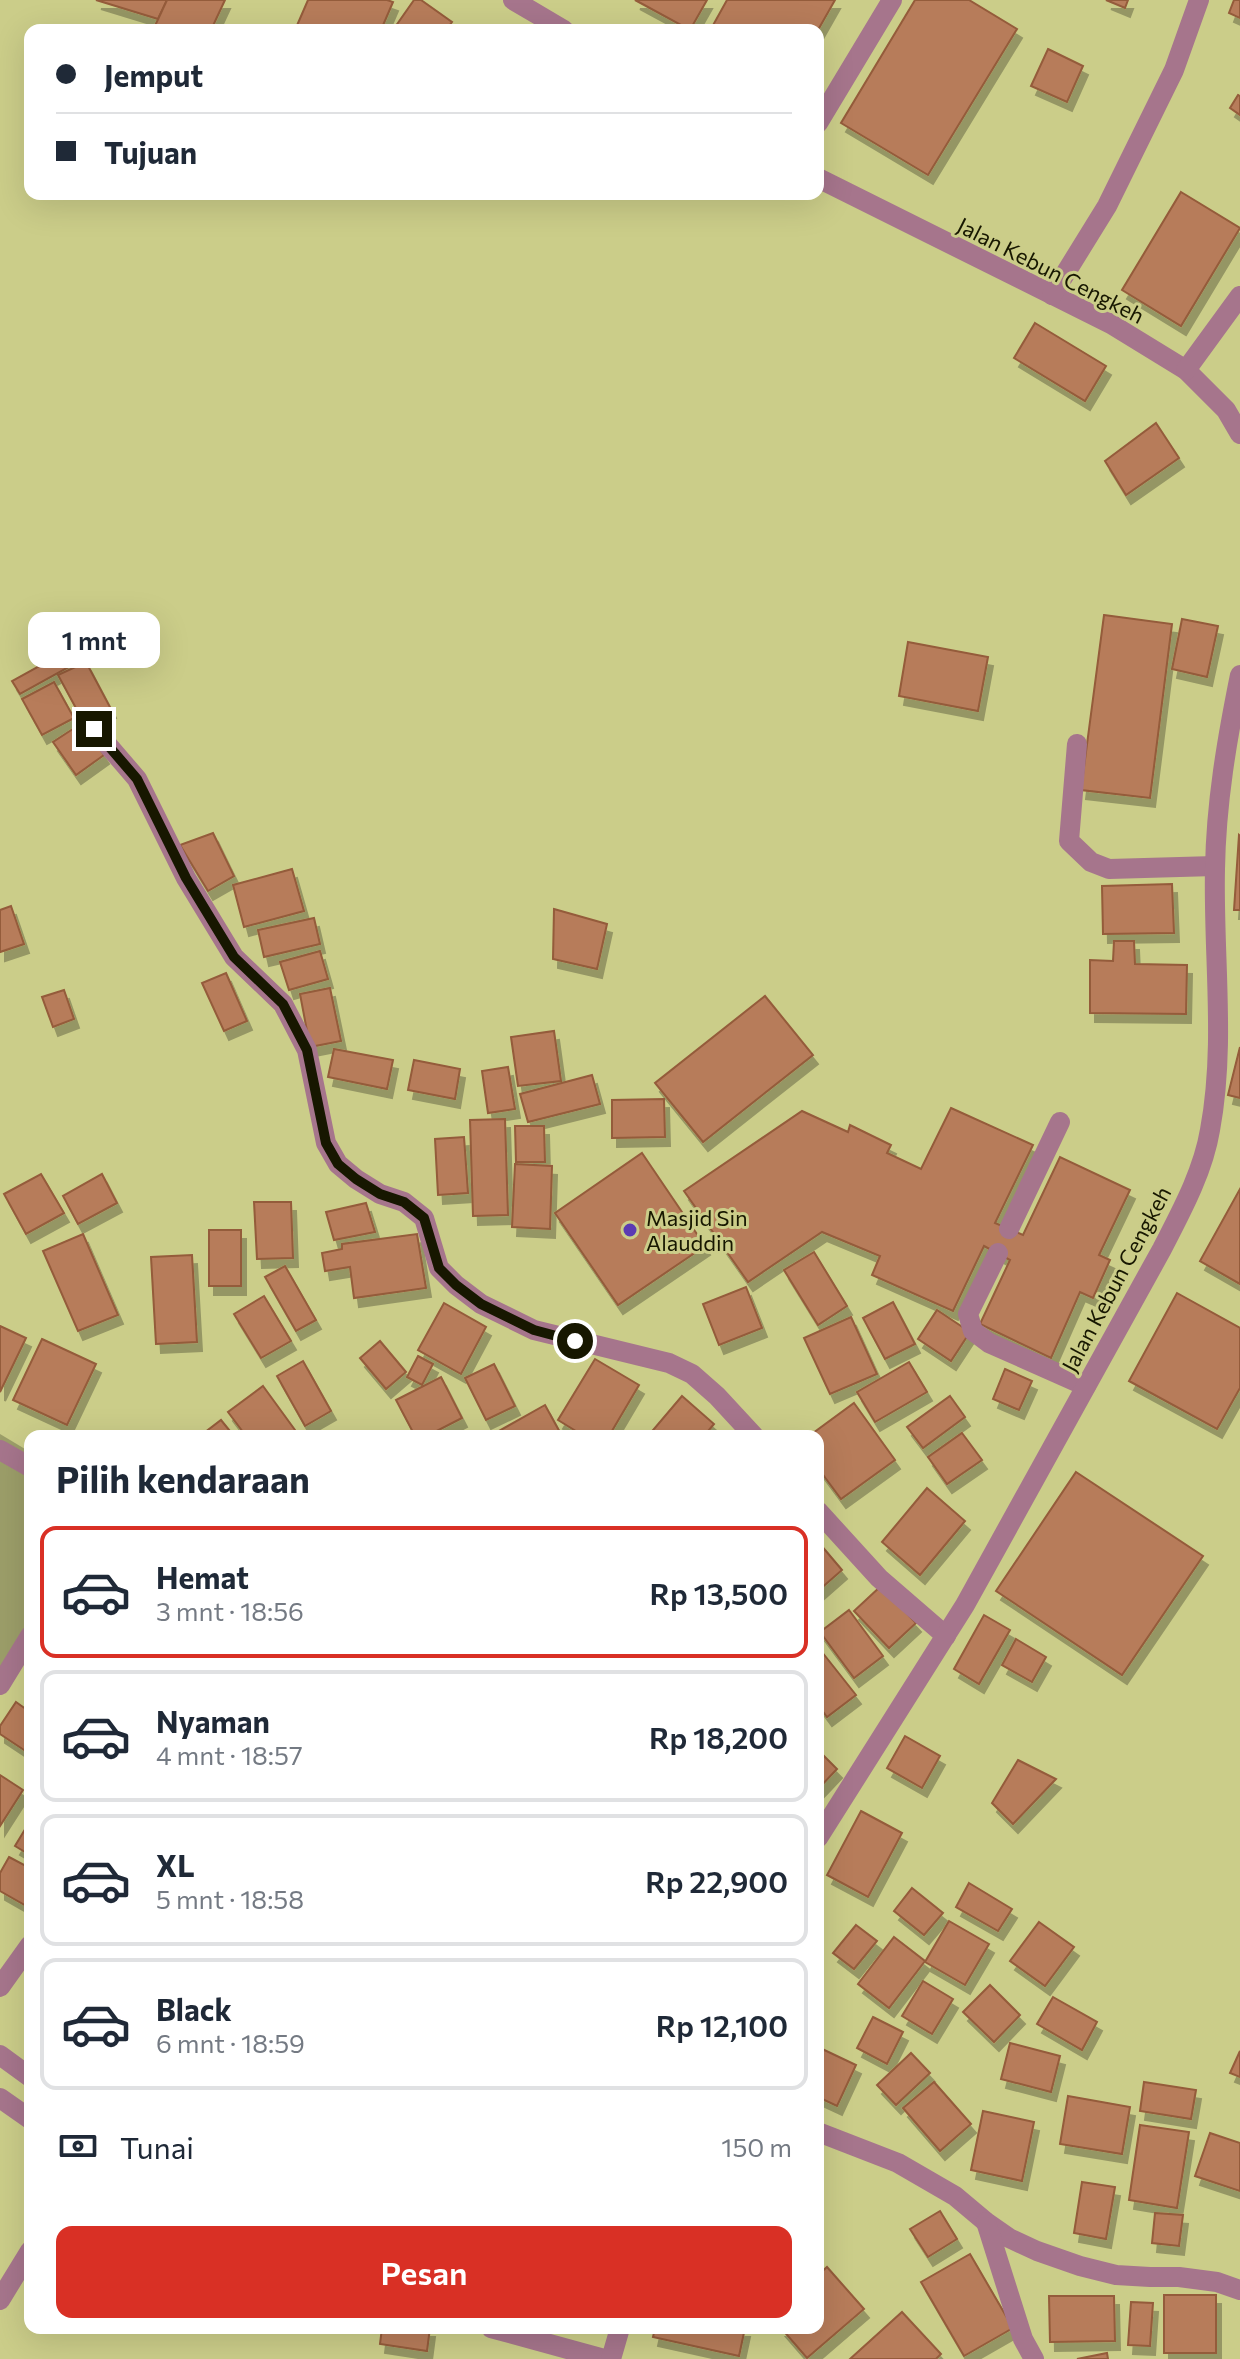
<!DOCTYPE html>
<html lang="id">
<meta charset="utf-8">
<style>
body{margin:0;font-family:Commissioner,sans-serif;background:#f6f6f7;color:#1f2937;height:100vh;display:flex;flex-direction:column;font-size:30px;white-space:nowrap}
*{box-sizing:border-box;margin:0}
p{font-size:26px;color:#747a83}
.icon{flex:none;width:44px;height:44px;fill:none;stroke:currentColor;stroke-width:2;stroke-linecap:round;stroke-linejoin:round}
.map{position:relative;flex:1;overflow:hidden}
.sheet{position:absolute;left:24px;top:1430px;width:800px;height:904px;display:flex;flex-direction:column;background:#fff;border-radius:16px;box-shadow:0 8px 32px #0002}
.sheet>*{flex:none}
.guide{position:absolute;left:24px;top:24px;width:800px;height:176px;border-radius:16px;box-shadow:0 8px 32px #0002;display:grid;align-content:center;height:176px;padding:0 32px;background:#fff}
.end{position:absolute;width:36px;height:36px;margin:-18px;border:10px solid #171700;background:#fff;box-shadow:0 0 0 4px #fff}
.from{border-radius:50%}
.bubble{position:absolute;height:56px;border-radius:16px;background:#fff;box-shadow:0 8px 32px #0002;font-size:26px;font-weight:600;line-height:56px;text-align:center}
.guide b{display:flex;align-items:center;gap:28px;height:76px;font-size:30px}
.guide b+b{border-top:2px solid #e0e1e3}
.guide i{width:20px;height:20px;background:#1f2937}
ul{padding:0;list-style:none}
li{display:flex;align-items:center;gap:24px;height:132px;margin:0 16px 12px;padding:0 16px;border:4px solid #e0e1e3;border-radius:16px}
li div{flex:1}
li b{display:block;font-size:30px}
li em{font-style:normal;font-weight:600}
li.active{border-color:#d93025}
li>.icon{width:72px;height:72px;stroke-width:1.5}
h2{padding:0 32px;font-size:36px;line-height:96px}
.pay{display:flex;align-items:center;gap:20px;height:88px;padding:0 32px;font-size:30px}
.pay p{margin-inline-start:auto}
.primary-button{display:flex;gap:16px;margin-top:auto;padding:16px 32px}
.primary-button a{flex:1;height:92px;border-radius:16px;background:#d93025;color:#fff;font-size:32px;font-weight:600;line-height:92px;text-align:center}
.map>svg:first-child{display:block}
.green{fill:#9c9e69}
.building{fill:#b77b5a;stroke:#945b3a;stroke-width:2;filter:url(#shadow)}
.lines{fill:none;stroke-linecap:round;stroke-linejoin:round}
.minor{stroke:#a6758c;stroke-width:20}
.route{stroke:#171700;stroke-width:10}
.poi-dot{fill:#5b3bb3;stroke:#cbcd89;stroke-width:3}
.labels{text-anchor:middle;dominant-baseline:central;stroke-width:6;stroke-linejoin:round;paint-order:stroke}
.street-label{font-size:22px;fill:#171700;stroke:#cbcd89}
.poi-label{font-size:22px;fill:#171700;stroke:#cbcd89;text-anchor:start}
</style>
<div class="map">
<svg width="1240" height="2359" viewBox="0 0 1240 2359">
<defs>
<filter id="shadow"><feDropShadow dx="5" dy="9" stdDeviation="0" flood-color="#0004"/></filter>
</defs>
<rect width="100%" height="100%" fill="#cbcd89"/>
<path class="green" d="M 0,1434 L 30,1452 L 30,1628 L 0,1676 Z"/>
<g class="building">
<path d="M 96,0 L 167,0 L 158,19 Z"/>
<path d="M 167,0 L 225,0 L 211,30 L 153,30 Z"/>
<path d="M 308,0 L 387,0 L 393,2 L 381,30 L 295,30 Z"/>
<path d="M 414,0 L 421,0 L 452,22 L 446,30 L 393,30 Z"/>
<path d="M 635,0 L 707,0 L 690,30 Z"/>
<path d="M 727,0 L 835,0 L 818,30 L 718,30 L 712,27 Z"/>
<path d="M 915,0 L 969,0 L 1017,29 L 928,175 L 841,123 Z"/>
<path d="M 1106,0 L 1128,0 L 1125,8 Z"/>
<path d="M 1234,0 L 1240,0 L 1240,18 L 1229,13 Z"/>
<path d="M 1048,49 L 1083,66 L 1067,102 L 1031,86 Z"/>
<path d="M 1238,95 L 1240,96 L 1240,115 L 1230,108 Z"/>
<path d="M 1181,192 L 1240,228 L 1181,326 L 1122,290 Z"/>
<path d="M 1035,323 L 1106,366 L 1085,401 L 1014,358 Z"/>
<path d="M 1156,423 L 1179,458 L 1126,495 L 1105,461 Z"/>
<path d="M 1104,615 L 1172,624 L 1150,798 L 1081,790 Z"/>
<path d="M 1182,619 L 1218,626 L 1207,677 L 1172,669 Z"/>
<path d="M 88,639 L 96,652 L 20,694 L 12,681 Z"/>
<path d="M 908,642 L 988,657 L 978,711 L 899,696 Z"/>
<path d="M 86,662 L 111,709 L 84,723 L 58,675 Z"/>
<path d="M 54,682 L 74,718 L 42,735 L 22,699 Z"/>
<path d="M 82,723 L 104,755 L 76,775 L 53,742 Z"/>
<path d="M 213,833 L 234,876 L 208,891 L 180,845 Z"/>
<path d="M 1239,835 L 1240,836 L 1240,910 L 1234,910 Z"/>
<path d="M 292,869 L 304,911 L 244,927 L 233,885 Z"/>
<path d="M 1172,884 L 1174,933 L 1103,934 L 1102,886 Z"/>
<path d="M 11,906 L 24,944 L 0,952 L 0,910 Z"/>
<path d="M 554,909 L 607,924 L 597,969 L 553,959 Z"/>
<path d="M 314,918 L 320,944 L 264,957 L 258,930 Z"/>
<path d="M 1114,941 L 1134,941 L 1135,964 L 1187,965 L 1186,1014 L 1090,1013 L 1090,960 L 1113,961 Z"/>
<path d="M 320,951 L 328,979 L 289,990 L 280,962 Z"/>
<path d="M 226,973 L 247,1021 L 224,1031 L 202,983 Z"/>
<path d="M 330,988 L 341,1041 L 310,1047 L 300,994 Z"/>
<path d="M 64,990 L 74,1019 L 53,1027 L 42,997 Z"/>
<path d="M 765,996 L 813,1055 L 703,1142 L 655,1083 Z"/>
<path d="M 554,1031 L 561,1081 L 518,1086 L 511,1037 Z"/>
<path d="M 1240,1047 L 1240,1098 L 1228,1095 Z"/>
<path d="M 334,1049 L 393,1060 L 387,1089 L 328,1077 Z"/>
<path d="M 414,1060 L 460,1069 L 455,1099 L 408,1090 Z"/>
<path d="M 508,1067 L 515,1109 L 488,1113 L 482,1071 Z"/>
<path d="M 592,1075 L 600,1104 L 528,1122 L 520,1094 Z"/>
<path d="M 664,1099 L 665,1137 L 612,1138 L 612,1100 Z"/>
<path d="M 951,1108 L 1033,1145 L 995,1223 L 1023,1235 L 1060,1157 L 1130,1190 L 1099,1255 L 1110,1260 L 1093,1298 L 1080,1292 L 1051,1358 L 980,1324 L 1010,1260 L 984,1246 L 953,1311 L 872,1275 L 880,1256 L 822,1232 L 748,1282 L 684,1191 L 802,1111 L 848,1132 L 850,1125 L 891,1145 L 887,1153 L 921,1169 Z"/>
<path d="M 505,1119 L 508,1215 L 473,1216 L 470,1120 Z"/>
<path d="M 515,1126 L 544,1126 L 545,1162 L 516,1162 Z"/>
<path d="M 464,1137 L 468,1193 L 438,1195 L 435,1139 Z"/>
<path d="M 642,1153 L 705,1246 L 618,1305 L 555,1213 Z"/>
<path d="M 515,1164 L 552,1166 L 550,1229 L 512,1227 Z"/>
<path d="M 41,1174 L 64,1213 L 26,1234 L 4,1194 Z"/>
<path d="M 102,1174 L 117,1203 L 78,1224 L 63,1196 Z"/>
<path d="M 1240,1189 L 1240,1284 L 1200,1261 Z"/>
<path d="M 254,1202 L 291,1202 L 293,1258 L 257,1259 Z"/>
<path d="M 366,1203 L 375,1232 L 334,1240 L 326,1212 Z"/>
<rect x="209" y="1230" width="32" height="56"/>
<path d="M 83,1234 L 118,1315 L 78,1331 L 43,1251 Z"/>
<path d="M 417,1234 L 426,1288 L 354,1298 L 350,1267 L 325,1271 L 322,1253 L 342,1249 L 342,1244 Z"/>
<path d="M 814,1252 L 847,1306 L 818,1325 L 784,1270 Z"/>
<path d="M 192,1255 L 197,1342 L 156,1344 L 151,1257 Z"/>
<path d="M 285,1266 L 316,1320 L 296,1331 L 265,1277 Z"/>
<path d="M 746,1287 L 762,1328 L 719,1345 L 703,1304 Z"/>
<path d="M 1177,1293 L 1240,1328 L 1240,1388 L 1217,1429 L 1129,1381 Z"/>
<path d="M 264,1296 L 291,1341 L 261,1358 L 234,1314 Z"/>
<path d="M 893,1302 L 915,1344 L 885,1359 L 863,1318 Z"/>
<path d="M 444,1303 L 486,1327 L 461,1374 L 418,1350 Z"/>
<path d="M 937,1310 L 970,1332 L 951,1361 L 918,1339 Z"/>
<path d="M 851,1317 L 877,1374 L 830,1394 L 804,1338 Z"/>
<path d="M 0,1326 L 26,1338 L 0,1392 Z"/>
<path d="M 42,1339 L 96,1364 L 67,1425 L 13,1400 Z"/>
<path d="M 380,1341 L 406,1372 L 386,1389 L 360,1358 Z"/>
<path d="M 418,1356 L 433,1364 L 422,1385 L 407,1377 Z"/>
<path d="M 595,1359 L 639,1385 L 609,1436 L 584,1436 L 558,1420 Z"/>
<path d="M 303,1361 L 331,1411 L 305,1426 L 277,1376 Z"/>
<path d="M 909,1362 L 927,1392 L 875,1422 L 857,1392 Z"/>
<path d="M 494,1364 L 515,1406 L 486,1420 L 465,1378 Z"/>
<path d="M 1005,1369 L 1032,1381 L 1019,1410 L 993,1399 Z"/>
<path d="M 441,1377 L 462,1418 L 427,1436 L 415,1436 L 396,1400 Z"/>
<path d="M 263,1386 L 295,1430 L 287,1436 L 246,1436 L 228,1412 Z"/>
<path d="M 682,1396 L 714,1424 L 704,1436 L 648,1436 Z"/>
<path d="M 950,1396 L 965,1417 L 923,1448 L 907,1427 Z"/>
<path d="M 854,1403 L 895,1460 L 841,1499 L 818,1468 L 818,1436 L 809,1436 Z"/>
<path d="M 545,1405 L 562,1436 L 490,1436 Z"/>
<path d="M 221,1420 L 234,1436 L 200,1436 Z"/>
<path d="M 962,1433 L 982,1460 L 947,1484 L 928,1457 Z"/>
<path d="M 1076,1472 L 1203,1556 L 1122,1675 L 996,1591 Z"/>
<path d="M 927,1488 L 965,1521 L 920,1575 L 882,1542 Z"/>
<path d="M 820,1544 L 842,1570 L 818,1591 L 818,1546 Z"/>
<path d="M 881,1586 L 916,1623 L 889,1648 L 854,1611 Z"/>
<path d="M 849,1610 L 883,1656 L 854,1678 L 820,1632 Z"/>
<path d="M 984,1615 L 1010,1630 L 979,1684 L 954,1669 Z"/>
<path d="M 1016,1639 L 1046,1657 L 1032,1682 L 1002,1665 Z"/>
<path d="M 818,1647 L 856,1695 L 827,1717 L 818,1705 Z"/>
<path d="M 16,1702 L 30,1712 L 30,1754 L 0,1734 L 0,1726 Z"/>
<path d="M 905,1736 L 940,1756 L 922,1788 L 887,1768 Z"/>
<path d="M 818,1750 L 837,1769 L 819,1788 L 818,1787 Z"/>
<path d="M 1018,1760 L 1056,1779 L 1013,1824 L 992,1803 Z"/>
<path d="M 0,1775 L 23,1790 L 0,1826 Z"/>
<path d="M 861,1811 L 902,1833 L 868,1897 L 827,1875 Z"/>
<path d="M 30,1821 L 30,1855 L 15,1846 Z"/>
<path d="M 9,1857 L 30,1868 L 30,1908 L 0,1891 L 0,1873 Z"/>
<path d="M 969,1883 L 1012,1909 L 998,1931 L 956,1907 Z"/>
<path d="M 912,1888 L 943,1913 L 924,1935 L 894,1911 Z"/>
<path d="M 949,1921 L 989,1944 L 965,1985 L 925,1962 Z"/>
<path d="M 1039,1922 L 1074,1947 L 1045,1986 L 1010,1961 Z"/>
<path d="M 856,1925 L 877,1941 L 854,1969 L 833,1953 Z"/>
<path d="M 894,1937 L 925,1961 L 889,2008 L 858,1984 Z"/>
<path d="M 923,1981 L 953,1999 L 932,2034 L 902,2016 Z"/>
<path d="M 990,1985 L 1020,2015 L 994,2042 L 963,2012 Z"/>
<path d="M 1053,1997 L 1097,2022 L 1082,2050 L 1037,2024 Z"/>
<path d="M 873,2017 L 903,2032 L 887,2064 L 857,2048 Z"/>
<path d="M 1010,2043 L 1060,2056 L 1051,2092 L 1001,2079 Z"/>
<path d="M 818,2047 L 856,2065 L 837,2106 L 818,2097 Z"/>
<path d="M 1240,2051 L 1240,2077 L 1230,2073 Z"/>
<path d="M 911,2053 L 930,2073 L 896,2105 L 877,2085 Z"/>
<path d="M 934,2082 L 971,2124 L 940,2151 L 903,2108 Z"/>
<path d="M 1144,2082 L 1196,2090 L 1191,2119 L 1140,2111 Z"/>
<path d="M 1068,2096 L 1130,2107 L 1122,2154 L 1060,2144 Z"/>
<path d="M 983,2111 L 1034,2122 L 1022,2181 L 971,2170 Z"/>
<path d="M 1140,2125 L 1189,2132 L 1177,2208 L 1129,2200 Z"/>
<path d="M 1210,2133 L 1240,2143 L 1240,2191 L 1195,2176 Z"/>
<path d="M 1082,2182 L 1115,2187 L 1106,2239 L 1074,2233 Z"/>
<path d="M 940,2211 L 957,2239 L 928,2257 L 910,2229 Z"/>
<path d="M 1155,2213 L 1183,2215 L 1179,2246 L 1152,2243 Z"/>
<path d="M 970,2254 L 1013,2328 L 964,2356 L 921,2282 Z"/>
<path d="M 827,2267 L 864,2309 L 807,2358 L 781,2328 L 818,2328 L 818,2275 Z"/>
<rect x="1164" y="2295" width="52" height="58"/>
<path d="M 1049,2296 L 1114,2296 L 1115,2341 L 1050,2342 Z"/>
<path d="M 1131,2302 L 1153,2303 L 1150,2346 L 1128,2345 Z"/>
<path d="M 902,2312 L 941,2354 L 936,2359 L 850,2359 Z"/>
<path d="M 382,2328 L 430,2328 L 427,2351 L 380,2344 Z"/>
<path d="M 655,2328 L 745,2328 L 739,2356 L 653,2337 Z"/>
<path d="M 1107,2353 L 1108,2359 L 1077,2359 Z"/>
</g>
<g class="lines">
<g class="minor">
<path d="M 513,0 L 564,30"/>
<path d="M 818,123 L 892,0"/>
<path d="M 818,178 L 1111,324 L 1186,370 L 1226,410 L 1240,434"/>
<path d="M 1052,295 L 1107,206 L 1174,70 L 1199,0"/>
<path d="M 1186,370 L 1240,296"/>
<path d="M 94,729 L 137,779 L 186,878 L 234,957 L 283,1004 L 307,1050 L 326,1143 L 338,1164 L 356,1179 L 380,1194 L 404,1202 L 424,1218 L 439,1268 L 456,1285 L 481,1304 L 534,1330 L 669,1363 L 692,1374 L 717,1396 L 754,1436"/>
<path d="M 1077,744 L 1069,841 L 1091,862 L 1109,869 L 1215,866"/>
<path d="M 1009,1229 L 1060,1122"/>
<path d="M 998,1253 L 968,1314 L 973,1331 L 989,1343 L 1086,1386"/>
<path d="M 0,1450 L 30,1467"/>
<path d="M 818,1511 L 879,1578 L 946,1636"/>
<path d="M 0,1685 L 30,1636"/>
<path d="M 818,1838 L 965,1605 L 1162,1249 C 1181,1212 1203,1172 1210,1130 C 1226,1044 1213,956 1215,869 C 1216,803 1227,739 1240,675"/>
<path d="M 0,1987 L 30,1945"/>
<path d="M 0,2055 L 30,2077"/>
<path d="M 0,2098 L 30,2119"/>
<path d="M 818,2132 L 898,2163 L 955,2196 L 986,2222 L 1009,2238 L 1037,2251 L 1080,2266 L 1116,2275 L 1150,2277 L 1179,2277 L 1217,2282 L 1240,2290"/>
<path d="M 986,2222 L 1023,2339 L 1034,2359"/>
<path d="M 0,2300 L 30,2251"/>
<path d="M 491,2328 L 604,2359"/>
<path d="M 611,2359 L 620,2328"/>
</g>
</g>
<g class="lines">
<path class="route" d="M 94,729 L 137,779 L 186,878 L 234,957 L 283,1004 L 307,1050 L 326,1143 L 338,1164 L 356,1179 L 380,1194 L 404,1202 L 424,1218 L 439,1268 L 456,1285 L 481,1304 L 534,1330 L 575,1341"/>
</g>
<circle class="poi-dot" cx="630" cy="1230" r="8"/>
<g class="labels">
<g class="street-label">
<text transform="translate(1051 270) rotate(27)">Jalan Kebun Cengkeh</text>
<text transform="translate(1116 1279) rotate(-62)">Jalan Kebun Cengkeh</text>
</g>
<g class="poi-label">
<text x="646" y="1217">Masjid Sin<tspan x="646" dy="25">Alauddin</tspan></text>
</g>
</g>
</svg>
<i class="end from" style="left:575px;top:1341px"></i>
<i class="end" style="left:94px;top:729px"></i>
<div class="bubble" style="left:28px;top:612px;width:132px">1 mnt</div>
<div class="guide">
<b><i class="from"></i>Jemput</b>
<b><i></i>Tujuan</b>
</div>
<section class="sheet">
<h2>Pilih kendaraan</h2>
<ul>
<li class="active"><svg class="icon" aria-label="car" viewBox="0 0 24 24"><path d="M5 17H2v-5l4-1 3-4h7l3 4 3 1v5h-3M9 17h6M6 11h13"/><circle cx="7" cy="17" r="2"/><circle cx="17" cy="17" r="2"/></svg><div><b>Hemat</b><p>3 mnt · 18:56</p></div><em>Rp 13,500</em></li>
<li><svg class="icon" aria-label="car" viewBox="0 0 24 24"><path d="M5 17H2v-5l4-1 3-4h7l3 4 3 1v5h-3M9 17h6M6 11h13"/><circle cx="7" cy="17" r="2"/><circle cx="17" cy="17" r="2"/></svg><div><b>Nyaman</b><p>4 mnt · 18:57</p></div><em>Rp 18,200</em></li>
<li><svg class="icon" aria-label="car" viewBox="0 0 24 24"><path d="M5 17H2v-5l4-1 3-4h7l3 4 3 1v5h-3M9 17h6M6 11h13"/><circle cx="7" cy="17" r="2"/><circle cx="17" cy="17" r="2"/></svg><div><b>XL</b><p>5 mnt · 18:58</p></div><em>Rp 22,900</em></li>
<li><svg class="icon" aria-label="car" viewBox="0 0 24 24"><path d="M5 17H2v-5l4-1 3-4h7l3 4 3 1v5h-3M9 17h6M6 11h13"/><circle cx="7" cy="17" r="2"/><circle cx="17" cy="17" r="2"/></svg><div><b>Black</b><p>6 mnt · 18:59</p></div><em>Rp 12,100</em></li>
</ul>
<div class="pay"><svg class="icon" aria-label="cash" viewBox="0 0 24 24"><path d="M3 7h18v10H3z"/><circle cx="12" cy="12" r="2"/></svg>Tunai<p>150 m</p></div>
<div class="primary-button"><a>Pesan</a></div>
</section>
</div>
